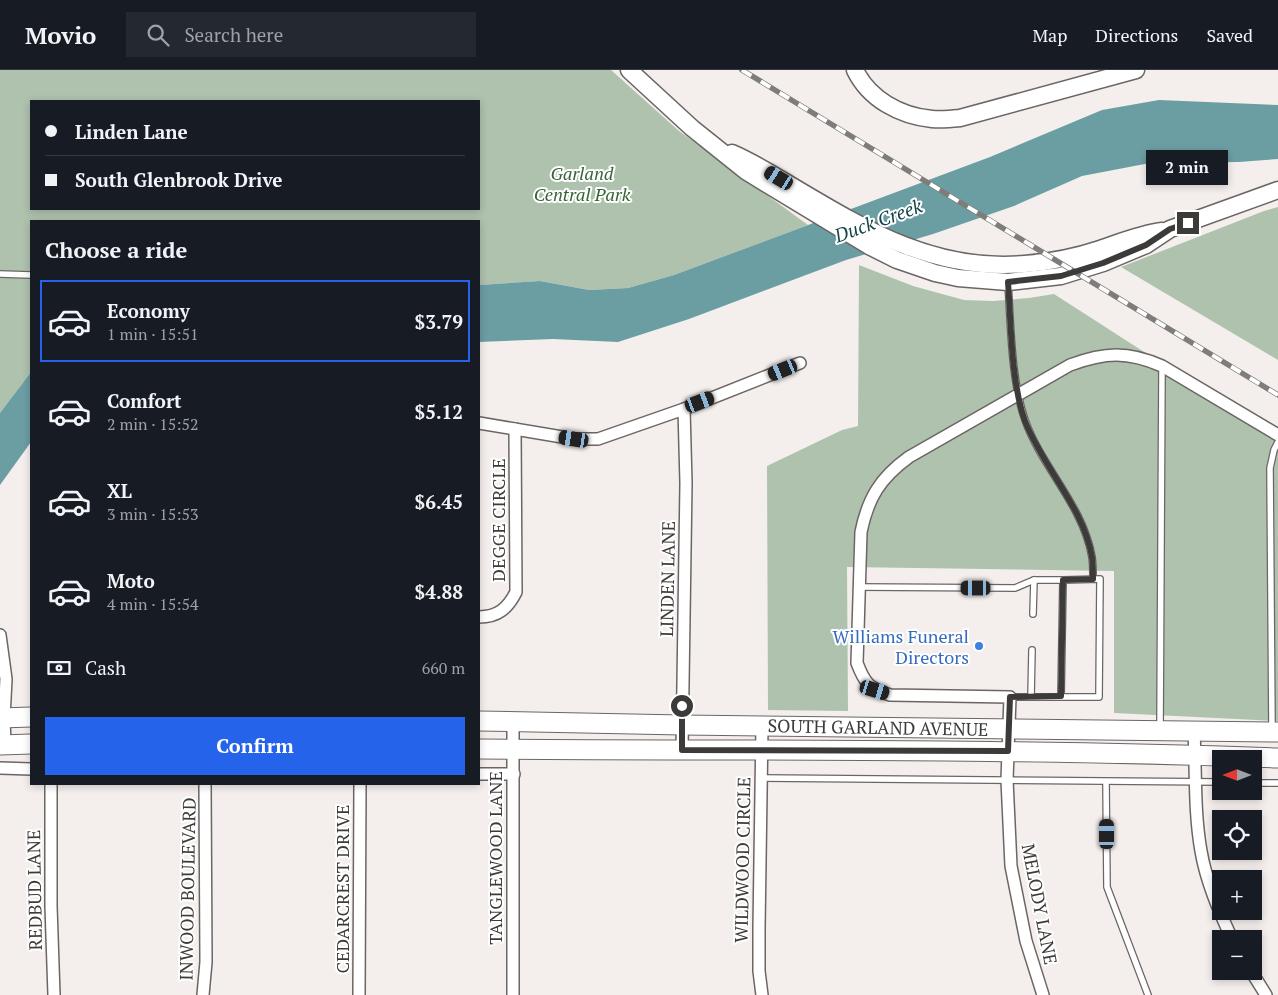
<!DOCTYPE html>
<meta charset="utf-8">
<style>
body{margin:0;font-family:"PT Serif",serif;background:#242831;color:#f1f3f6;height:100vh;display:flex;flex-direction:column;font-size:19px;white-space:nowrap}
*{box-sizing:border-box;margin:0}
p{font-size:16px;color:#9ea1a6}
.icon{flex:none;width:28px;height:28px;fill:none;stroke:currentColor;stroke-width:2;stroke-linecap:round;stroke-linejoin:round}
.map{position:relative;flex:1;overflow:hidden}
.sheet{position:absolute;left:30px;top:150px;width:450px;height:565px;display:flex;flex-direction:column;background:#171b24;border-radius:0px;box-shadow:0 2px 8px #0003}
.sheet>*{flex:none}
.hud{position:absolute;left:30px;top:30px;width:450px;height:110px;border-radius:0px;box-shadow:0 2px 8px #0003;display:grid;align-content:center;height:110px;padding:0 15px;background:#171b24}
.needle{width:32px;rotate:270deg}
.fabs{position:absolute;left:1212px;top:680px;display:grid;gap:10px}
.fabs a{display:grid;place-items:center;width:50px;height:50px;border-radius:0px;background:#171b24;box-shadow:0 2px 8px #0003;font-size:25px}
.end{position:absolute;width:22px;height:22px;margin:-11px;border:6px solid #3c3b39;background:#fff;box-shadow:0 0 0 2px #fff}
.from{border-radius:50%}
.bubble{position:absolute;height:35px;border-radius:0px;background:#171b24;box-shadow:0 2px 8px #0003;font-size:16px;font-weight:800;line-height:35px;text-align:center}
.car{position:absolute;width:15px;height:30px;margin:-15px -8px;border-radius:6px;box-shadow:0 0 4px 1px #0007;background:linear-gradient(#222 24%,#8ab4d8 0 40%,#222 0 76%,#8ab4d8 0 86%,#222 0)}
.hud b{display:flex;align-items:center;gap:18px;height:48px;font-size:19px}
.hud b+b{border-top:1px solid #363941}
.hud i{width:12px;height:12px;background:#f1f3f6}
ul{padding:0;list-style:none}
li{display:flex;align-items:center;gap:15px;height:82px;margin:0 10px 8px;padding:0 5px;border:2px solid transparent;border-radius:0px}
li div{flex:1}
li b{display:block;font-size:19px}
li em{font-style:normal;font-weight:800}
li.current{border-color:#2563eb}
li>.icon{width:45px;height:45px;stroke-width:1.5}
h2{padding:0 15px;font-size:22px;line-height:60px}
.pay{display:flex;align-items:center;gap:12px;height:55px;padding:0 15px;font-size:19px}
.pay p{margin-inline-start:auto}
.button{display:flex;gap:10px;margin-top:auto;padding:10px 15px}
.button a{flex:1;height:58px;border-radius:0px;background:#2563eb;color:#fff;font-size:20px;font-weight:800;line-height:58px;text-align:center}
header{display:flex;align-items:center;gap:30px;box-sizing:border-box;height:70px;padding:0 25px;background:#171b24;border-bottom:1px solid #363941}
header strong{font-size:24px}
nav{display:flex;gap:28px;margin-inline-start:auto;font-size:18px}
.search{width:350px;height:45px;background:#242831;display:flex;align-items:center;gap:12px;box-sizing:border-box;padding:0 18px;border-radius:0px;color:#9ea1a6;font-size:19px}
.map>svg:first-child{display:block}
.green{fill:#afc2ae;fill-rule:evenodd}
.water{fill:#6b9ea3}
.lines{fill:none;stroke-linecap:round;stroke-linejoin:round}
.lane-casing{stroke:#6b6664;stroke-width:8}
.street-casing{stroke:#6b6664;stroke-width:14}
.secondary-casing{stroke:#6b6664;stroke-width:19}
.primary-casing{stroke:#6b6664;stroke-width:21}
.lane{stroke:#fff;stroke-width:5.5}
.street{stroke:#fff;stroke-width:11}
.secondary{stroke:#fff;stroke-width:16}
.primary{stroke:#fff;stroke-width:19}
.rail-casing{stroke:#7f7d7a;stroke-width:5.5}
.rail{stroke:#fff;stroke-width:4;stroke-dasharray:11;stroke-linecap:butt}
.route{stroke:#3c3b39;stroke-width:6}
.shop-dot{fill:#3f7fe0;stroke:#fff;stroke-width:2}
.labels{text-anchor:middle;dominant-baseline:central;stroke-width:4;stroke-linejoin:round;paint-order:stroke}
.park-label{font-size:18px;font-style:italic;fill:#386337;stroke:#fff}
.street-label{font-size:18px;fill:#3c3b39;stroke:#fff}
.shop-label{font-size:18px;fill:#366cbe;stroke:#fff;text-anchor:end}
.water-label{font-size:19px;font-style:italic;fill:#144448;stroke:#fff}
</style>
<header>
<strong>Movio</strong>
<div class="search"><svg class="icon" aria-label="search" viewBox="0 0 24 24"><circle cx="10" cy="10" r="6"/><path d="M15 15l6 6"/></svg>Search here</div>
<nav><a>Map</a><a>Directions</a><a>Saved</a></nav>
</header>
<div class="map">
<svg width="1278" height="925" viewBox="0 0 1278 925">
<rect width="100%" height="100%" fill="#f4efec"/>
<g class="green">
<path d="M 0,0 L 611,0 L 679,61 L 808,155 L 674,205 L 628,218 L 589,220 L 540,211 L 479,215 L 479,151 L 31,151 L 31,302 L 0,343 ZM 31,31 L 479,31 L 479,139 L 31,139 Z"/>
<path d="M 1278,137 L 1278,290 L 1121,197 L 1264,141 Z"/>
<path d="M 859,195 L 913,216 L 964,230 L 993,231 L 1029,228 L 1054,224 L 1141,280 L 1278,360 L 1278,651 L 1114,643 L 1114,501 L 847,497 L 848,641 L 768,640 L 767,396 L 842,360 L 858,356 Z"/>
</g>
<g class="water">
<path d="M 1159,30 L 1278,35 L 1278,89 L 1239,92 L 1150,93 L 1082,106 L 1014,136 L 933,164 L 846,190 L 689,249 L 618,272 L 553,269 L 479,272 L 479,215 L 540,211 L 589,220 L 628,218 L 674,205 L 990,87 L 1102,40 Z"/>
<path d="M 31,302 L 31,372 L 0,415 L 0,343 Z"/>
</g>
<g class="lines">
<g class="lane-casing">
<g id="lane">
<path d="M 0,204 L 31,205"/>
<path d="M 1008,214 C 1011,256 1011,310 1025,350 C 1042,398 1083,435 1092,487 C 1093,494 1093,502 1093,509"/>
<path d="M 859,517 L 1015,518 L 1034,510"/>
<path d="M 1033,544 L 1034,510 L 1063,510"/>
<path d="M 1010,627 L 1099,627 L 1100,509 L 1063,510 L 1061,627"/>
<path d="M 1031,627 L 1032,580"/>
<path d="M 1160,659 L 1162,296"/>
<path d="M 1272,660 L 1270,398 L 1274,380 L 1278,372"/>
<path d="M 761,708 L 1221,712"/>
<path d="M 1106,712 L 1107,817 L 1148,925"/>
<path d="M 1254,713 L 1278,713"/>
</g>
</g>
<g class="street-casing">
<g id="street">
<path d="M 479,353 L 574,369 L 598,369 L 684,339 L 800,293"/>
<path d="M 479,547 C 498,547 508,538 516,522 L 515,359"/>
<path d="M 0,565 L 6,609 L 4,648 L 5,675"/>
<path d="M 1194,661 C 1196,701 1194,742 1201,781 C 1206,811 1219,841 1232,869"/>
<path d="M 682,680 L 686,413 L 684,339"/>
<path d="M 0,698 L 31,699"/>
<path d="M 479,704 L 514,704"/>
<path d="M 51,714 L 51,836 L 54,925"/>
<path d="M 1251,901 L 1266,925"/>
<path d="M 203,925 L 206,892 L 205,714"/>
<path d="M 359,925 L 360,714"/>
<path d="M 513,925 L 513,651"/>
<path d="M 762,925 L 759,901 L 759,858 L 762,656"/>
<path d="M 1043,925 L 1026,871 L 1011,796 L 1007,710 L 1010,627 L 890,625 C 869,618 865,614 857,593 L 861,462 C 868,428 880,408 909,387 L 1070,295 C 1105,282 1128,281 1162,296 L 1278,365"/>
</g>
</g>
<g class="secondary-casing">
<g id="secondary">
<path d="M 629,0 L 692,58 L 747,102 L 869,176 L 897,190 L 935,203 L 958,208 L 1008,212 L 1061,206 L 1103,193 L 1146,175 L 1170,159 L 1278,120"/>
<path d="M 855,0 C 869,29 900,46 932,49 C 941,50 951,49 960,48 L 1136,0"/>
<path d="M 732,83 C 753,92 772,104 792,116 C 866,160 935,202 1025,194 C 1050,192 1076,187 1100,179 C 1121,172 1140,164 1162,161"/>
</g>
</g>
<g class="primary-casing">
<g id="primary">
<path d="M 0,648 L 31,647"/>
<path d="M 479,651 L 682,655 L 1278,662"/>
<path d="M 0,675 L 31,674"/>
<path d="M 479,679 C 745,681 1012,678 1278,688"/>
</g>
</g>
<use href="#lane" class="lane"/>
<use href="#street" class="street"/>
<use href="#secondary" class="secondary"/>
<use href="#primary" class="primary"/>
<g class="rail-casing">
<path id="rail" d="M 742,0 L 1278,325"/>
</g>
<use href="#rail" class="rail"/>
</g>
<g class="lines">
<path class="route" d="M 682,636 L 682,680 L 1008,681 L 1010,627 L 1061,626 L 1063,510 L 1093,509 C 1093,502 1093,494 1092,487 C 1083,436 1043,398 1025,351 C 1011,313 1011,253 1008,212 L 1061,206 L 1103,193 L 1146,175 L 1170,159 L 1188,153"/>
</g>
<circle class="shop-dot" cx="979" cy="576" r="5"/>
<g class="labels">
<g class="park-label">
<text x="582" y="103">Garland<tspan x="582" dy="21">Central Park</tspan></text>
</g>
<g class="street-label">
<text transform="translate(498 450) rotate(-90)">DEGGE CIRCLE</text>
<text transform="translate(667 509) rotate(-89)">LINDEN LANE</text>
<text transform="translate(878 657) rotate(1)">SOUTH GARLAND AVENUE</text>
<text transform="translate(495 788) rotate(-90)">TANGLEWOOD LANE</text>
<text transform="translate(742 790) rotate(-89)">WILDWOOD CIRCLE</text>
<text transform="translate(187 819) rotate(-89)">INWOOD BOULEVARD</text>
<text transform="translate(342 819) rotate(-90)">CEDARCREST DRIVE</text>
<text transform="translate(34 820) rotate(-91)">REDBUD LANE</text>
<text transform="translate(1040 834) rotate(79)">MELODY LANE</text>
</g>
<g class="shop-label">
<text x="969" y="566">Williams Funeral<tspan x="969" dy="21">Directors</tspan></text>
</g>
<g class="water-label">
<text transform="translate(878 150) rotate(-20)">Duck Creek</text>
</g>
</g>
</svg>
<div class="fabs">
<a><svg class="needle" viewBox="-14 -14 28 28"><path d="M0-13l5 13h-10z" fill="#e53935"/><path d="M0 13l5-13h-10z" fill="#9ea1a6"/></svg></a>
<a><svg class="icon" aria-label="locate" viewBox="0 0 24 24"><circle cx="12" cy="12" r="6"/><path d="M12 2v4M12 18v4M2 12h4M18 12h4"/></svg></a>
<a>+</a>
<a>−</a>
</div>
<i class="end from" style="left:682px;top:636px"></i>
<i class="end" style="left:1188px;top:153px"></i>
<div class="bubble" style="left:1146px;top:80px;width:82px">2 min</div>
<i class="car" style="left:779px;top:108px;rotate:301deg"></i>
<i class="car" style="left:783px;top:300px;rotate:248deg"></i>
<i class="car" style="left:700px;top:332px;rotate:69deg"></i>
<i class="car" style="left:574px;top:369px;rotate:279deg"></i>
<i class="car" style="left:976px;top:518px;rotate:270deg"></i>
<i class="car" style="left:875px;top:620px;rotate:107deg"></i>
<i class="car" style="left:1107px;top:764px;rotate:0deg"></i>
<div class="hud">
<b><i class="from"></i>Linden Lane</b>
<b><i></i>South Glenbrook Drive</b>
</div>
<section class="sheet">
<h2>Choose a ride</h2>
<ul>
<li class="current"><svg class="icon" aria-label="car" viewBox="0 0 24 24"><path d="M5 17H2v-5l4-1 3-4h7l3 4 3 1v5h-3M9 17h6M6 11h13"/><circle cx="7" cy="17" r="2"/><circle cx="17" cy="17" r="2"/></svg><div><b>Economy</b><p>1 min · 15:51</p></div><em>$3.79</em></li>
<li><svg class="icon" aria-label="car" viewBox="0 0 24 24"><path d="M5 17H2v-5l4-1 3-4h7l3 4 3 1v5h-3M9 17h6M6 11h13"/><circle cx="7" cy="17" r="2"/><circle cx="17" cy="17" r="2"/></svg><div><b>Comfort</b><p>2 min · 15:52</p></div><em>$5.12</em></li>
<li><svg class="icon" aria-label="car" viewBox="0 0 24 24"><path d="M5 17H2v-5l4-1 3-4h7l3 4 3 1v5h-3M9 17h6M6 11h13"/><circle cx="7" cy="17" r="2"/><circle cx="17" cy="17" r="2"/></svg><div><b>XL</b><p>3 min · 15:53</p></div><em>$6.45</em></li>
<li><svg class="icon" aria-label="car" viewBox="0 0 24 24"><path d="M5 17H2v-5l4-1 3-4h7l3 4 3 1v5h-3M9 17h6M6 11h13"/><circle cx="7" cy="17" r="2"/><circle cx="17" cy="17" r="2"/></svg><div><b>Moto</b><p>4 min · 15:54</p></div><em>$4.88</em></li>
</ul>
<div class="pay"><svg class="icon" aria-label="cash" viewBox="0 0 24 24"><path d="M3 7h18v10H3z"/><circle cx="12" cy="12" r="2"/></svg>Cash<p>660 m</p></div>
<div class="button"><a>Confirm</a></div>
</section>
</div>
